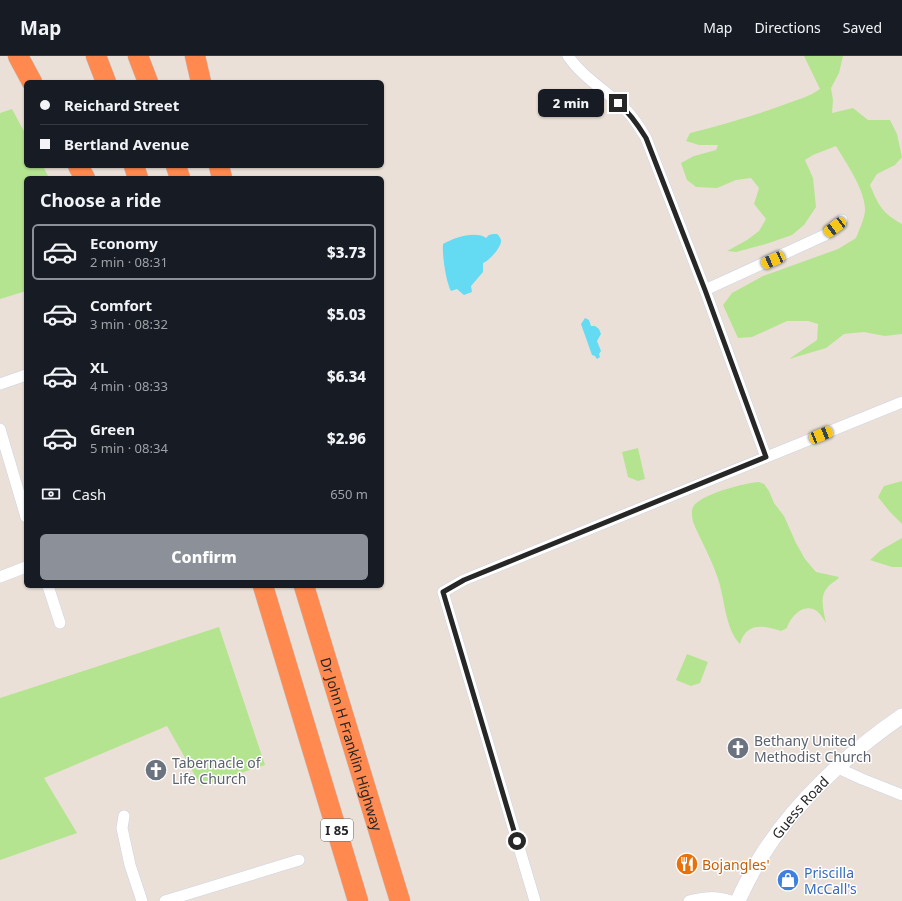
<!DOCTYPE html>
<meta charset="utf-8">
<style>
body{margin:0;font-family:"Noto Sans",sans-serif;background:#20242c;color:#f1f3f6;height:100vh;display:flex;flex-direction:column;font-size:15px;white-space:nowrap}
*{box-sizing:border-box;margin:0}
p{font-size:13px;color:#9ea1a6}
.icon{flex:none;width:22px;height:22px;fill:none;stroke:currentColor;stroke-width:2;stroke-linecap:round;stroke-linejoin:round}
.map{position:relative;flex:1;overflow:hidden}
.panel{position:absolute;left:24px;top:120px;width:360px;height:412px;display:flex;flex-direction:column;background:#171b24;border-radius:6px;box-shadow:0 1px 3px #0004}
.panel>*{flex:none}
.banner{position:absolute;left:24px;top:24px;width:360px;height:88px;border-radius:6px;box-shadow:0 1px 3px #0004;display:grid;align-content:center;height:88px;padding:0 16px;background:#171b24}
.end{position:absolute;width:18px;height:18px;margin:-9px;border:5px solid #272727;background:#fff;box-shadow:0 0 0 2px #fff}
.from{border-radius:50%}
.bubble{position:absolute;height:28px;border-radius:6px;background:#171b24;box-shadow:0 1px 3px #0004;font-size:13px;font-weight:800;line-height:28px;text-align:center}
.car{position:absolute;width:12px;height:24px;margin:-12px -6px;border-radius:5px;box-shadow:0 0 3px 1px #0007;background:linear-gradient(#f5c518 24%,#345 0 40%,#f5c518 0 76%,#345 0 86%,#f5c518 0)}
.banner b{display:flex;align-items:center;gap:14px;height:38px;font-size:15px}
.banner b+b{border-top:1px solid #363941}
.banner i{width:10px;height:10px;background:#f1f3f6}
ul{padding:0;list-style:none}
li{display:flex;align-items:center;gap:12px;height:56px;margin:0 8px 6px;padding:0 8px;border:2px solid transparent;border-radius:6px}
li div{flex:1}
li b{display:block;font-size:15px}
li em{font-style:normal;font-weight:800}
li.on{border-color:#8c9099}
li>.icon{width:36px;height:36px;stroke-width:1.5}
h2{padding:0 16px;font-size:18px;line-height:48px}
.pay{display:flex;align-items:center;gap:10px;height:44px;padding:0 16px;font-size:15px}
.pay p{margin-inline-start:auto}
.action{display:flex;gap:8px;margin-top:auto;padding:8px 16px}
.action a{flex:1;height:46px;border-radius:6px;background:#8c9099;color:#fff;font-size:16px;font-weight:800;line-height:46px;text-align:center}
header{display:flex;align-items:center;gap:24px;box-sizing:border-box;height:56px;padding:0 20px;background:#171b24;border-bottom:1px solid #363941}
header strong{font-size:19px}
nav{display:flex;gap:22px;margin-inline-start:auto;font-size:14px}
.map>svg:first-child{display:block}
.green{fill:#b5e490}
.water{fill:#64daf3}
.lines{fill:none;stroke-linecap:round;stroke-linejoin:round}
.minor-casing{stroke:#ccd2e1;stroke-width:12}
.secondary-casing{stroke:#ccd2e1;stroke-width:16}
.motorway-casing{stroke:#c3c3c3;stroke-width:21}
.minor{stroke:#fff;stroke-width:11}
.secondary{stroke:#fff;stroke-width:15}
.motorway{stroke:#ff894e;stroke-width:20}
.route{stroke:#272727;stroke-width:5}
.labels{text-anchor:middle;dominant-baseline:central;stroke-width:3;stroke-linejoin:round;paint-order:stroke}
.shield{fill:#fff;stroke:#686868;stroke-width:1}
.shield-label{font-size:13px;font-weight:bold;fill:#272727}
.worship-label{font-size:14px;fill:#5b616d;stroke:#fff;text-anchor:start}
.street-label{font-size:14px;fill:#272727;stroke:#fff}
.food-label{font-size:14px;fill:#c56008;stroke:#fff;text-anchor:start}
.shop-label{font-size:14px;fill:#366cbe;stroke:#fff;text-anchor:start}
</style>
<header>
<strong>Map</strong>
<nav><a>Map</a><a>Directions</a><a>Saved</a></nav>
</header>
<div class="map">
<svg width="902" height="845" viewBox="0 0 902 845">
<rect width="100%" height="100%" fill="#ebe0d7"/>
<g class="green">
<path d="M 804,0 L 843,0 L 839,17 L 831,32 L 833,44 L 832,57 L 853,52 L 868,64 L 890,64 L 897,78 L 902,101 L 895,109 L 877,118 L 870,129 C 879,150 882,157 902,168 L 902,278 L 885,280 L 864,276 L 844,278 L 826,292 L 789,303 L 817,284 L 818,268 L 808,265 L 787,265 L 752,281 L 738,282 L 723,249 L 732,237 L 763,220 L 838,193 L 856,182 C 859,174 864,164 865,155 C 866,135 846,107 836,90 L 813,99 L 805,104 L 813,122 L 816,151 L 804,169 L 792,179 L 766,188 L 736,196 L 727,195 L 747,184 L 759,175 L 766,163 L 754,148 L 759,132 L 751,122 L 736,124 L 717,132 L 696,131 L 687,124 L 681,107 L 694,100 L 716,94 L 718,89 L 699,89 L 686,85 L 690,77 C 722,69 753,60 783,49 C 796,44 809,41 820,33 Z"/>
<path d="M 12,53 L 26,79 L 26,110 L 43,110 L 49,122 L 26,122 L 26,235 L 0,243 L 0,57 Z"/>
<path d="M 638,392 L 645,423 L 638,425 L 628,421 L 622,396 Z"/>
<path d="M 902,425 L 902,468 L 890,456 L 878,441 L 884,430 Z"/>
<path d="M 759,426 L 764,428 L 769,435 L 774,447 L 784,460 L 796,487 L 805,503 L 816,516 L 839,521 C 836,526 830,527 827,532 C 819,541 824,556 826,567 C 823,562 819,555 813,553 C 801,549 790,562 787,572 L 781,575 C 764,569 746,566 740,588 C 725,573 725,543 718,523 C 712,504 701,485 693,466 C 692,461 691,456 693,451 C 700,438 745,427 759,426 Z"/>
<path d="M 902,482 L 902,511 L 892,511 L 870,504 L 881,494 Z"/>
<path d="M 219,571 L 265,709 L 201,730 L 167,670 L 44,722 L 77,777 L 0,804 L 0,642 Z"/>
<path d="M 687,598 L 708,606 L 700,627 L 691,630 L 676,624 Z"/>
</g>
<g class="water">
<path d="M 493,178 L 497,178 C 499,180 500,181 501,184 C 502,191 489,205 483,207 L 483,216 L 471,230 L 472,236 L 464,239 L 457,233 L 451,235 C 446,226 442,199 443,188 C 452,182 477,174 486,182 L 489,179 Z"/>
<path d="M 585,262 L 589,264 L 591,270 L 595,270 L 599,273 L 601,278 L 597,285 L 601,295 L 599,298 L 600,301 L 597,303 L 595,300 L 592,299 L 581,268 Z"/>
</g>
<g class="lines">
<g class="minor-casing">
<g id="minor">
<path d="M 568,0 C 583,22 607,35 626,54 C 634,62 640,72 646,82 L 705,234 L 766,401"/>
<path d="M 705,234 L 825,179 L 842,164"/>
<path d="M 0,328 L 26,319"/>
<path d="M 0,373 L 26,461"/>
<path d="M 0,521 L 26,511"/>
<path d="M 48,530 L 60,567"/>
<path d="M 838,712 L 862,723 L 902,739"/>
<path d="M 124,760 L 122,772 L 130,809 L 142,845"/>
<path d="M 165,845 L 299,804"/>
<path d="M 535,845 L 443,536 L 464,524 L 902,346"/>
<path d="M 689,845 C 705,841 715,840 731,845"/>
</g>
</g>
<g class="secondary-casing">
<g id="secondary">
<path id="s1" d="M 738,845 C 744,831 751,818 759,804 C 793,748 848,697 902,660"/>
</g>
</g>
<g class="motorway-casing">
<g id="motorway">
<path d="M 18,0 L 32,26"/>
<path d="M 96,0 L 106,26"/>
<path d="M 138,0 L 148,26"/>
<path d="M 195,0 L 201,26"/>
<path d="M 78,110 L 85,122"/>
<path d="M 134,110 L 138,122"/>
<path d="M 176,110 L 180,122"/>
<path d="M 219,110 L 222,122"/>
<path d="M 263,530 L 358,845"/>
<path id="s2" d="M 304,530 L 400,845"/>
</g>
</g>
<use href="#minor" class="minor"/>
<use href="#secondary" class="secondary"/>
<use href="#motorway" class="motorway"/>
</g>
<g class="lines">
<path class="route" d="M 517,785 L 443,536 L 464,524 L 766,401 L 705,234 L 646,82 C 638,69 630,57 618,47"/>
</g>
<defs>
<g id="church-disc" transform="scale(1.15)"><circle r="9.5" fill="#6b7280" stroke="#fff"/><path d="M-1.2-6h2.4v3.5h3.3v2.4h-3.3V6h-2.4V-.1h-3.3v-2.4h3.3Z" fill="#fff"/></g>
<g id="restaurant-disc" transform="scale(1.15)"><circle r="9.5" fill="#e8710a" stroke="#fff"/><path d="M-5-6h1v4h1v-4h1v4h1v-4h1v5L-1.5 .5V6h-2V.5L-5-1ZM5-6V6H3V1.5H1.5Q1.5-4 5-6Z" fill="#fff"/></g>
<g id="shop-disc" transform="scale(1.15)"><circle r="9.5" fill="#3f7fe0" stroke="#fff"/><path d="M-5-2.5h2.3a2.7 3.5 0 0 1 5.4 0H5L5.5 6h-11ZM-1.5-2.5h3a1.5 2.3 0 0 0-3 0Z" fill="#fff"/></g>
</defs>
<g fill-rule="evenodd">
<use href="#church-disc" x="738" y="692"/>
<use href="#church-disc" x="156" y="714"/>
<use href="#restaurant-disc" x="687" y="808"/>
<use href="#shop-disc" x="788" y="824"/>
</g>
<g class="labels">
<rect class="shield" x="321" y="763" width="32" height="22" rx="3"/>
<g class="shield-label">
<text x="337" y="774">I 85</text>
</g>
<g class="worship-label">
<text x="754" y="684">Bethany United<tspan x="754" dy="16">Methodist Church</tspan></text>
<text x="172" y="706">Tabernacle of<tspan x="172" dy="16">Life Church</tspan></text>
</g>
<g class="street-label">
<text stroke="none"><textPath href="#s2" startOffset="165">Dr John H Franklin Highway</textPath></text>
<text stroke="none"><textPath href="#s1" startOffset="113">Guess Road</textPath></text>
</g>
<g class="food-label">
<text x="702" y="808">Bojangles'</text>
</g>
<g class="shop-label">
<text x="804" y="816">Priscilla<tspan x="804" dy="16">McCall's</tspan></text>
</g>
</g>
</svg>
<i class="end from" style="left:517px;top:785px"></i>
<i class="end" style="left:618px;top:47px"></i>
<div class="bubble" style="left:538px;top:33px;width:66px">2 min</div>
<i class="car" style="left:835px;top:171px;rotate:233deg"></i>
<i class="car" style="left:773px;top:204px;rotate:246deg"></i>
<i class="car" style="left:821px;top:379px;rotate:68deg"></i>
<div class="banner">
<b><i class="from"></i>Reichard Street</b>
<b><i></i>Bertland Avenue</b>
</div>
<section class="panel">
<h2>Choose a ride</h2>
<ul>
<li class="on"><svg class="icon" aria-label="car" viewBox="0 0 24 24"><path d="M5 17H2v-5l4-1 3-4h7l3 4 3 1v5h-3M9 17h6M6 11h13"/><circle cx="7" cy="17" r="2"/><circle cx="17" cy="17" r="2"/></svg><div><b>Economy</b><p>2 min · 08:31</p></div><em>$3.73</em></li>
<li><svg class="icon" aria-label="car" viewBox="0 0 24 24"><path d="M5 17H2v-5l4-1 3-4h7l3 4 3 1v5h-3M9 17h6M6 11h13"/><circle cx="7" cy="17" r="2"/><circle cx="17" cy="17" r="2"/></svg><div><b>Comfort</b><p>3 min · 08:32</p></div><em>$5.03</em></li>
<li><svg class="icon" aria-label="car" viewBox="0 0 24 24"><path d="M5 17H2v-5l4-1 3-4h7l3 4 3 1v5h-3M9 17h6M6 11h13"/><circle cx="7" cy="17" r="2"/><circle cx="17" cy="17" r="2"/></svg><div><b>XL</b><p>4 min · 08:33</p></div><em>$6.34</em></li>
<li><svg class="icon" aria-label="car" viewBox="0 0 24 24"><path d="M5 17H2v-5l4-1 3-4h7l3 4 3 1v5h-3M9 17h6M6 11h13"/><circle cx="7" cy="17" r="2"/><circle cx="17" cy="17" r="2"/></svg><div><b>Green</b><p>5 min · 08:34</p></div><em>$2.96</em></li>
</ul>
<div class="pay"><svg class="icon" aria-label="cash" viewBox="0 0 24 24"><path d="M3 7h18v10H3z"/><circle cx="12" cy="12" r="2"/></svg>Cash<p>650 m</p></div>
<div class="action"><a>Confirm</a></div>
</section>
</div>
